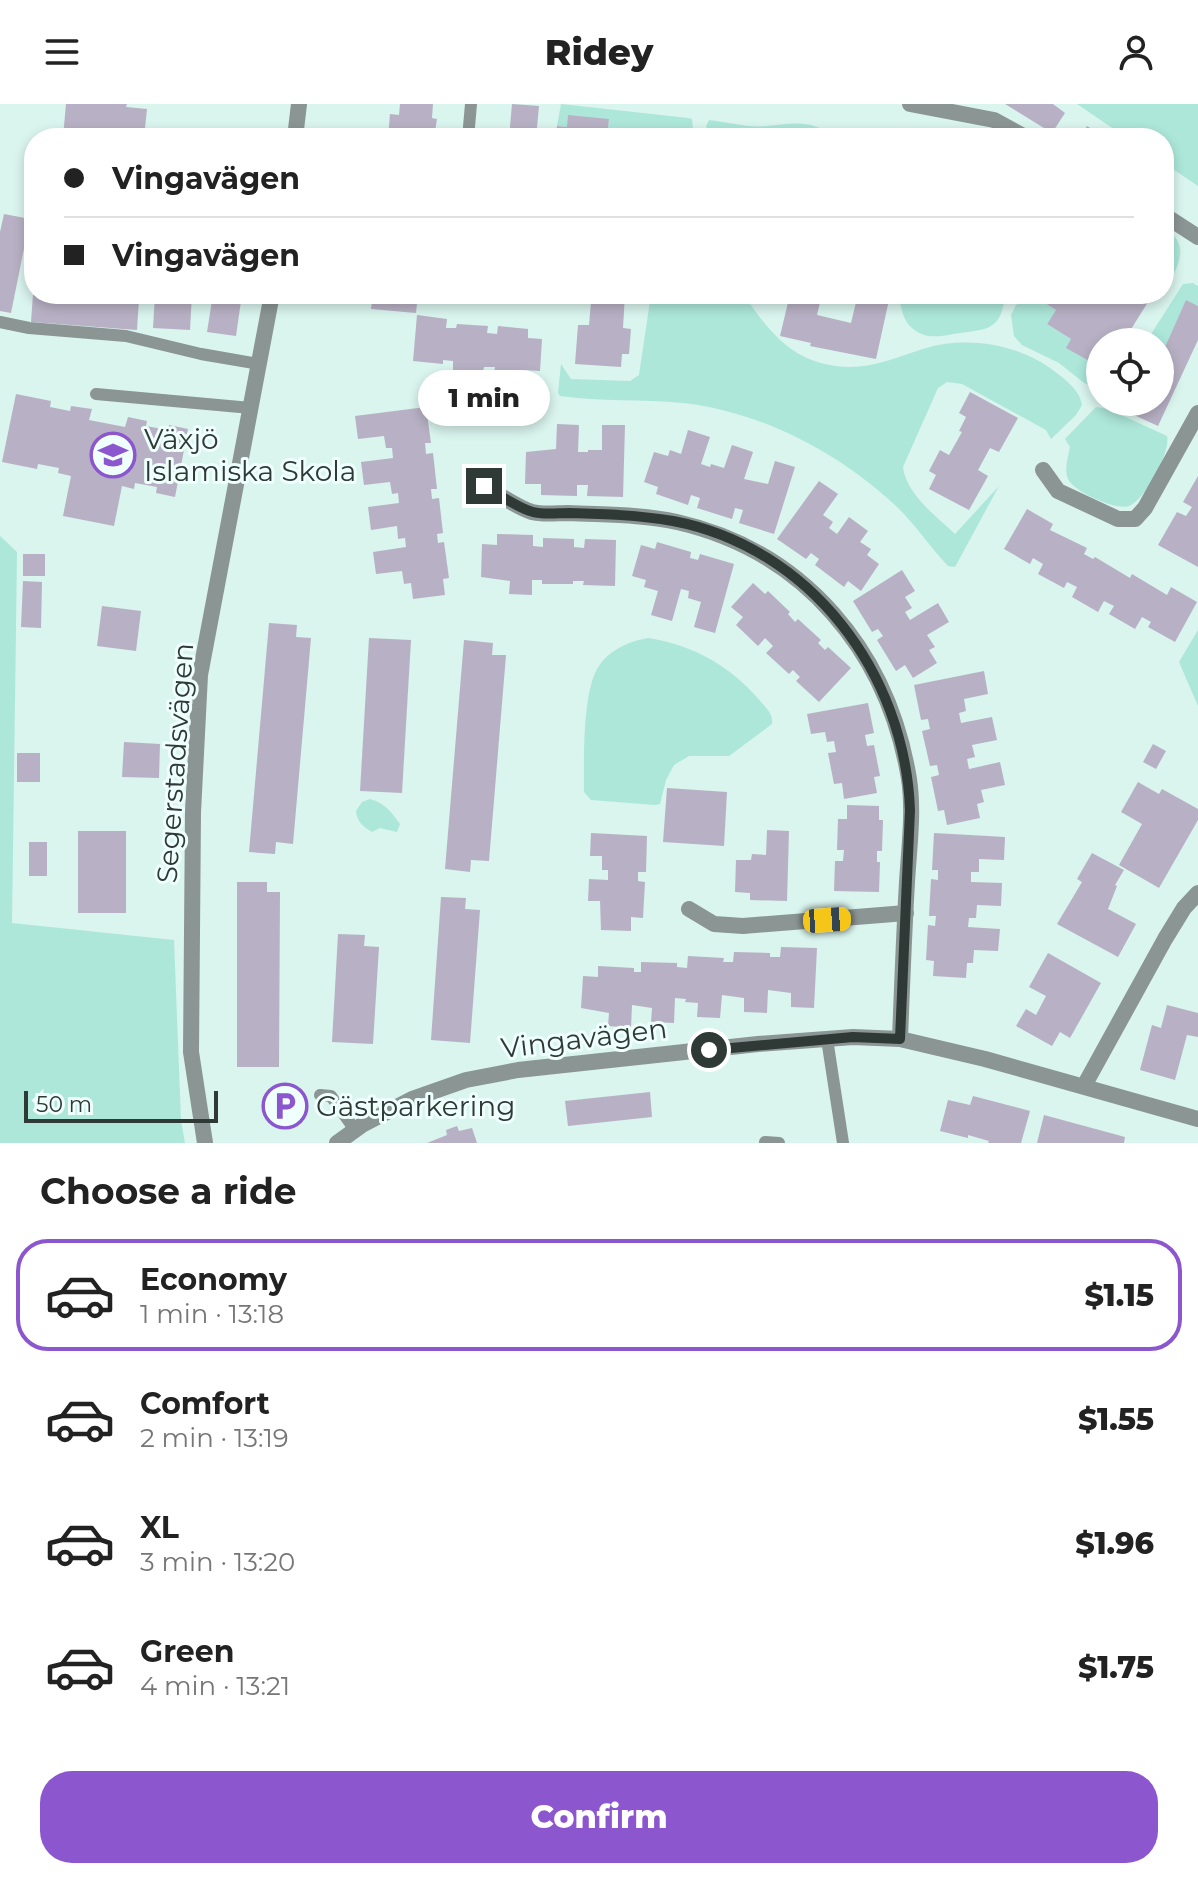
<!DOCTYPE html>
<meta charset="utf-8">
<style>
body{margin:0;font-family:Montserrat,sans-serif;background:#f2f2f2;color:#222;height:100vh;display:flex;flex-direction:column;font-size:30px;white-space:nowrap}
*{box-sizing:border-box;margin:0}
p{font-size:26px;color:#767676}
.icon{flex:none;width:44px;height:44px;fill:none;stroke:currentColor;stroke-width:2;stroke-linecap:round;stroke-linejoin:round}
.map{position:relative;height:1039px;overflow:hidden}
.side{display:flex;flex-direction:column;background:#fff;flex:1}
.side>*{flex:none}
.hud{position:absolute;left:24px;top:24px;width:1150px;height:176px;border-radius:32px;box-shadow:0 4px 12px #0003;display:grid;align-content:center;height:176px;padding:0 40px;background:#fff}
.tools{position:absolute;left:1086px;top:224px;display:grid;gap:16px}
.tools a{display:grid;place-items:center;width:88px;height:88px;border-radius:50%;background:#fff;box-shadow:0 4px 12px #0003;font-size:40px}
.scale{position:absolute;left:24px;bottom:20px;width:194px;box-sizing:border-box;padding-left:8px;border:4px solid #2f3a37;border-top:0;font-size:22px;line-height:28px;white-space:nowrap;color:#2f3a37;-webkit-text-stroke:6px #effffb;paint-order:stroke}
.end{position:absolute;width:36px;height:36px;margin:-18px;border:10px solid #2f3a37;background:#fff;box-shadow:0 0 0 4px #fff}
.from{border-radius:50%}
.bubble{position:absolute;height:56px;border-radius:28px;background:#fff;box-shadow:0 4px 12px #0003;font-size:26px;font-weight:800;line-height:56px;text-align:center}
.car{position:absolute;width:24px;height:48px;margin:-24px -12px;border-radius:10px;box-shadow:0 0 6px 2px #0007;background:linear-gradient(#f5c518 24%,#345 0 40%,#f5c518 0 76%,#345 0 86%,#f5c518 0)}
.hud b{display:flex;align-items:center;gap:28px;height:76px;font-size:30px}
.hud b+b{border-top:2px solid #e0e0e0}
.hud i{width:20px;height:20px;background:#222}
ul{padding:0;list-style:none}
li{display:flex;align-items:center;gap:24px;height:112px;margin:0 16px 12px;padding:0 24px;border:4px solid transparent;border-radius:32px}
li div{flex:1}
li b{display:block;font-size:30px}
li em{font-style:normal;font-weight:800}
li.on{border-color:#8b56ce}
li>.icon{width:72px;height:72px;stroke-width:1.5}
h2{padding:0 40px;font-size:36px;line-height:96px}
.action{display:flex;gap:16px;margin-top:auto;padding:16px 40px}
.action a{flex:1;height:92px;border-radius:32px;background:#8b56ce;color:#fff;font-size:32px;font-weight:800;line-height:92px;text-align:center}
header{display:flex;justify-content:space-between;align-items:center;height:104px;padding:0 40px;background:#fff;font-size:36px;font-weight:800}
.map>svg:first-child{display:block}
.green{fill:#ade7da}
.building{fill:#b8b1c5}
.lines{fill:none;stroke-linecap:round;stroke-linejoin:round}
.lane{stroke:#8b9593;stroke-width:12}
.street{stroke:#8b9593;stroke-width:16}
.route{stroke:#2f3a37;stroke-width:10}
.labels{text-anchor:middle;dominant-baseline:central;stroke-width:6;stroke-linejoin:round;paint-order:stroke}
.poi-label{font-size:28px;fill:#2f3a37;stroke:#effffb;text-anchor:start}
.street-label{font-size:28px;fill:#2f3a37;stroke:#effffb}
</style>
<header><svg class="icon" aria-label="menu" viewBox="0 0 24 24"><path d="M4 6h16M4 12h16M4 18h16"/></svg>Ridey<svg class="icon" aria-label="person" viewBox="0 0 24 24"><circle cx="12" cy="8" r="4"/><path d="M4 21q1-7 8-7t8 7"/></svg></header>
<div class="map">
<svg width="1198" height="1039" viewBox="0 0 1198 1039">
<rect width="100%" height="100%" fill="#daf4ee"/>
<g class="green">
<path d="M 561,0 L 688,14 L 692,15 L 693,25 L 687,34 L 640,34 L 640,28 L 608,25 L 609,15 L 567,23 L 557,22 Z"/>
<path d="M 1077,0 L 1198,0 L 1198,82 L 1164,59 L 1164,34 L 1127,34 Z"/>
<path d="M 709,16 C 727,18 749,24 767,22 C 788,20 817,14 831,34 L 809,34 L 810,27 L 786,34 L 710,34 L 706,22 Z"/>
<path d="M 1164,124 C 1193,141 1177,165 1164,187 Z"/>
<path d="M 1193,179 L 1198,182 L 1198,202 L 1186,197 L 1160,254 L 1160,238 L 1146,238 L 1183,180 Z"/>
<path d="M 651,190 L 743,190 C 765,221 785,251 825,260 C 863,269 891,255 926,244 C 967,232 1016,240 1050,264 C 1062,273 1080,285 1082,301 L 1076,311 L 1051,335 L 1046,326 L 962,280 L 947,278 L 938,284 L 903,363 C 906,390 937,413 955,430 L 999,382 L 955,463 L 948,462 C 930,443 915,420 896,402 C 838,348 762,308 683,299 C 642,295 601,298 560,292 L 558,289 L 561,260 L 571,275 L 630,277 L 639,271 Z"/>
<path d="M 898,190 L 1003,190 L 1005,192 C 1001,230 982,225 953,230 C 937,233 925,235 912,224 C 902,216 901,201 898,190 Z"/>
<path d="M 1050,190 L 1045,199 L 1056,206 L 1047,220 L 1071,235 L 1100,263 L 1100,281 L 1096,283 L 1084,279 L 1059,259 L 1022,241 L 1014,232 L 1011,211 L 1016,201 L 1022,197 Z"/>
<path d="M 1096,303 L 1108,305 L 1167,332 C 1171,348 1145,396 1129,402 C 1116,407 1073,387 1068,375 C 1064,365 1068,353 1070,343 L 1065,335 Z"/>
<path d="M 0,432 L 17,448 L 12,819 L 174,836 L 181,1017 L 185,1039 L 0,1039 Z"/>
<path d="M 1198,526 L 1198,602 L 1179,558 Z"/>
<path d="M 648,534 C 694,541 732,563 761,598 C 768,606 773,610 772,620 L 729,652 L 689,652 L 674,661 L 666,676 L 660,700 L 655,701 L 591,696 L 584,688 C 584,657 582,586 599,562 C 609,546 630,537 648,534 Z"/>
<path d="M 370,695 C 385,699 391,708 400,720 L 397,728 L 380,724 L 372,728 C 363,723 357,717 356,707 L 362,698 Z"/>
</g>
<g class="building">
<path d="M 66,0 L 127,0 L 126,3 L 147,5 L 144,34 L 63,33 Z"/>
<path d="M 400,0 L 433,0 L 432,14 L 437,15 L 434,34 L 388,34 L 390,10 L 399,11 Z"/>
<path d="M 512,0 L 539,2 L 536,34 L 509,34 Z"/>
<path d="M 1005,0 L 1053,0 L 1065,9 L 1052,29 Z"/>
<path d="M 568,11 L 609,15 L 608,25 L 640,28 L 640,34 L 556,34 L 557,22 L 567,23 Z"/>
<path d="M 1087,22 L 1106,34 L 1080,34 Z"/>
<path d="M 788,24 L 810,27 L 809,34 L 786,34 Z"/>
<path d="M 4,110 L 30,115 L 11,209 L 0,207 L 0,128 Z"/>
<path d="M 33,190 L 139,195 L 137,226 L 31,218 Z"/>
<path d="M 155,190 L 192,190 L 190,226 L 153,224 Z"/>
<path d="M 213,190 L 242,190 L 236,232 L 207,228 Z"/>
<path d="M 373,190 L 418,190 L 416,209 L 371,205 Z"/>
<path d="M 582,190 L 625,190 L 623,224 L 631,225 L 629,250 L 622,250 L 621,263 L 575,260 L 578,221 L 589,221 L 591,198 L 581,196 Z"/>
<path d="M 790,190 L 822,190 L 817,211 L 851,219 L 858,190 L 889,196 L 876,255 L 810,242 L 811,239 L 780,232 Z"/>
<path d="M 1050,190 L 1153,190 L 1123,238 L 1100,238 L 1100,263 L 1066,244 L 1071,235 L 1047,220 L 1056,206 L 1045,199 Z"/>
<path d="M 1186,196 L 1198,202 L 1198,236 L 1158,322 L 1134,311 L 1140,298 L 1160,298 L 1160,254 Z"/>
<path d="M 417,211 L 447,215 L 446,224 L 456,224 L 457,220 L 488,222 L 487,229 L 497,230 L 498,222 L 528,225 L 528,234 L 542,235 L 540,267 L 525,266 L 524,270 L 494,268 L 495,263 L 484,263 L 483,268 L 453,266 L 453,257 L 443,256 L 443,260 L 413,257 Z"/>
<path d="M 970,288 L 1018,314 L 999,348 L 990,344 L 978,366 L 988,372 L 969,406 L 929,385 L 936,371 L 929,367 L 940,346 L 949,351 L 962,328 L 959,327 L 966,313 L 959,309 Z"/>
<path d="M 16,290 L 51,297 L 50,303 L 70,307 L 71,302 L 92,305 L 89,316 L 125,323 L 128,313 L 147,317 L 146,322 L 168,326 L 169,321 L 188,325 L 175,393 L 156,389 L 157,383 L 135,379 L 134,385 L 122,382 L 114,422 L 63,412 L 71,372 L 58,369 L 59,364 L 38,360 L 37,365 L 2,358 Z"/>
<path d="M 426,303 L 431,339 L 425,339 L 426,350 L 433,349 L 437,385 L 431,385 L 432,395 L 439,394 L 443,429 L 437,430 L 438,439 L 444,438 L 449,474 L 443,475 L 445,491 L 413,495 L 411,479 L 404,480 L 402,467 L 376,470 L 373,448 L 406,443 L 405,434 L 398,435 L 397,422 L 371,426 L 368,403 L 399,399 L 398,389 L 392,390 L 390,378 L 364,381 L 361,358 L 393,354 L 392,344 L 386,344 L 384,332 L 358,335 L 355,312 Z"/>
<path d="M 557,320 L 579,321 L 578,348 L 588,348 L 588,346 L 602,346 L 602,321 L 625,321 L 623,393 L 587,392 L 588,381 L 577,381 L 577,392 L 541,391 L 541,380 L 525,380 L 526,348 L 556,345 Z"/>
<path d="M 688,326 L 710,333 L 701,360 L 710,363 L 711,360 L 724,364 L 732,341 L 753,348 L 744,375 L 768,380 L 775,357 L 795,363 L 774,430 L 739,419 L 743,406 L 735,404 L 732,415 L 697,404 L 700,394 L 691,391 L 688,401 L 656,390 L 658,383 L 644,378 L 654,348 L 668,352 L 670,346 L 681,350 Z"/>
<path d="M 1198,372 L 1198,463 L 1158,441 L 1177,408 L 1186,412 L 1192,403 L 1183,398 Z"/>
<path d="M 819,377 L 838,390 L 823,411 L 833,418 L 829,424 L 837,430 L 849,413 L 868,427 L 860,438 L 871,445 L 867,451 L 879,460 L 861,487 L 848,477 L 844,483 L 815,461 L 819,455 L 811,449 L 806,455 L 777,435 Z"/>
<path d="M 1027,405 L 1053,420 L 1050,426 L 1087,444 L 1084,450 L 1093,455 L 1095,453 L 1130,474 L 1132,470 L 1167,491 L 1171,483 L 1197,498 L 1175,538 L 1148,523 L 1151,518 L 1142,513 L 1135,525 L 1109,510 L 1114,502 L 1104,497 L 1098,508 L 1072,493 L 1077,483 L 1067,478 L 1064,484 L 1038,470 L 1043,460 L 1033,454 L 1030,460 L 1004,445 Z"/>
<path d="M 497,430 L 533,431 L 533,442 L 543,443 L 543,434 L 574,435 L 574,443 L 584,444 L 585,435 L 616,436 L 615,482 L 583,481 L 584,477 L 573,477 L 573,480 L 542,480 L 542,476 L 532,476 L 532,491 L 509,490 L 510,477 L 481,473 L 482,440 L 497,441 Z"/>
<path d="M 657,438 L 691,448 L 690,454 L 698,456 L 700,450 L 734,460 L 715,529 L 694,523 L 701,498 L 688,494 L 689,487 L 681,485 L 672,517 L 651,511 L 658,487 L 644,483 L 646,476 L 632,472 L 641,441 L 655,445 Z"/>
<rect x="23" y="450" width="22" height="22"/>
<path d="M 902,466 L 915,487 L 905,493 L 912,504 L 905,508 L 910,516 L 938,499 L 949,518 L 927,531 L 935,543 L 929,546 L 937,559 L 913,574 L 905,561 L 896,567 L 877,536 L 883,532 L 878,525 L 872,528 L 853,497 Z"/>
<path d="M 23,477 L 42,478 L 41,524 L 21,523 Z"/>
<path d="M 753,479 L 765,490 L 768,487 L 790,508 L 788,510 L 795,518 L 798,515 L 821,536 L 818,539 L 825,546 L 828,543 L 851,564 L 819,598 L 796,577 L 800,573 L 793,566 L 789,570 L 766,549 L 773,542 L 765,534 L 758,542 L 736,521 L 743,513 L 731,503 Z"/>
<path d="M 102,502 L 141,507 L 136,547 L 97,542 Z"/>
<path d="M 269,519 L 297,521 L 296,533 L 311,534 L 293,740 L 276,738 L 275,750 L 249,748 Z"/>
<path d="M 369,534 L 411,536 L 402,689 L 360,687 Z"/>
<path d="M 464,536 L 493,539 L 492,551 L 506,551 L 489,757 L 471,756 L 470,768 L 445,765 Z"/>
<path d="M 984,567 L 988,590 L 964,595 L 966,607 L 959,609 L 961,619 L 992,613 L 997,636 L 972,641 L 975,653 L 967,655 L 969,665 L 1000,658 L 1005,681 L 981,686 L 984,698 L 977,700 L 980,714 L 947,721 L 944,706 L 938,707 L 931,673 L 939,671 L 937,661 L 930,662 L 922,627 L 930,625 L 928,615 L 921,616 L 914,581 Z"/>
<path d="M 868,599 L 874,629 L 865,631 L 867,642 L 874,641 L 880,672 L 874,673 L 877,689 L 844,695 L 842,679 L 834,680 L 828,649 L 836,648 L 834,637 L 827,638 L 825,628 L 811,630 L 807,610 Z"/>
<path d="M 124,638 L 160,640 L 159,674 L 122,673 Z"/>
<path d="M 1153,640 L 1166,647 L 1156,665 L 1143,658 Z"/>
<rect x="17" y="649" width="23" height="29"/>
<path d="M 1138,678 L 1159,690 L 1162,685 L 1198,705 L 1198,716 L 1159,784 L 1119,761 L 1142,720 L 1121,708 Z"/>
<path d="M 667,684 L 727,688 L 724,742 L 663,738 Z"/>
<path d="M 847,701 L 879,702 L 879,716 L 883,716 L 882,747 L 877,747 L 877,758 L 880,758 L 879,788 L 834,787 L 835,757 L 843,757 L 844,746 L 837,746 L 838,715 L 847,715 Z"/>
<path d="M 767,726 L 789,727 L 787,797 L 750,796 L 750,789 L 735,788 L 736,756 L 751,756 L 752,750 L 766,751 Z"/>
<rect x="78" y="727" width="48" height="82"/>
<path d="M 591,729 L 647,732 L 646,768 L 638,768 L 638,777 L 645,778 L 643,814 L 631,813 L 631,827 L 601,826 L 600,797 L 588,797 L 589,775 L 608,776 L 608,766 L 602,766 L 602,752 L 590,752 Z"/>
<path d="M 934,729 L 1005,733 L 1004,756 L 979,755 L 979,768 L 971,768 L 971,778 L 1002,779 L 1001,802 L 977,801 L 976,814 L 969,814 L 968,823 L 1000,825 L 998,847 L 974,846 L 973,859 L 967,859 L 966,874 L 933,872 L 934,857 L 926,856 L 928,821 L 935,822 L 936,812 L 929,812 L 931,775 L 938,776 L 938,766 L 932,766 Z"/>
<rect x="29" y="738" width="18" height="34"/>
<path d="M 1092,749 L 1124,766 L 1115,781 L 1117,782 L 1108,805 L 1136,820 L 1118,853 L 1057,820 L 1082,778 L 1077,775 Z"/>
<path d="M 237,778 L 267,778 L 267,788 L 280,788 L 279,963 L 237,963 Z"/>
<path d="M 441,793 L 466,794 L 465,805 L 480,806 L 470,939 L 431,936 Z"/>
<path d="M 338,830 L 365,831 L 364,842 L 379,843 L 373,940 L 332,938 Z"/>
<path d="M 781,843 L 817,844 L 814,904 L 791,903 L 791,889 L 768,886 L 767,909 L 744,908 L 744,894 L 722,891 L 720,914 L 697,913 L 698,899 L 685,898 L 686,895 L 675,894 L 674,919 L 651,918 L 652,904 L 632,901 L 631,924 L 608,922 L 609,909 L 581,904 L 583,872 L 598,873 L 598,862 L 634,864 L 634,868 L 641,868 L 641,858 L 677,859 L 677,863 L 687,864 L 688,852 L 724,854 L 723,858 L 733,858 L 734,848 L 770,849 L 770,853 L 780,853 Z"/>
<path d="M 1048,849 L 1101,879 L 1070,934 L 1060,928 L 1052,942 L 1016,922 L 1026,905 L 1036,911 L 1046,892 L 1029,883 Z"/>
<path d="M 1167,901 L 1198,909 L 1198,933 L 1187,931 L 1175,976 L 1140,966 L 1152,921 L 1161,924 Z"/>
<path d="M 650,988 L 652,1013 L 568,1022 L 565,997 Z"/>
<path d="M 973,992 L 1030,1007 L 1021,1039 L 988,1039 L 989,1037 L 968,1031 L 968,1034 L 940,1027 L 948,996 L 970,1001 Z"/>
<path d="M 1044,1011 L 1125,1033 L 1124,1039 L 1037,1039 Z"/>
<path d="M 457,1022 L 459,1027 L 472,1024 L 477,1039 L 427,1039 L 447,1031 L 446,1026 Z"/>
</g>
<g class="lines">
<g class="lane">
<path d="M 468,34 L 471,0"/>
<path d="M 488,190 L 492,190"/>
<path d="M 0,218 L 29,224 L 126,232 L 201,250 L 259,260"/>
<path d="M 96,290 L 251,304"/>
<path d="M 827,935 L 843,1039"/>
<path d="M 320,991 L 331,992 L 355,1026"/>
<path d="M 765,1038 L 779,1039"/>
</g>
<g class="street">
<path d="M 910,0 L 994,16 L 1027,34"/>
<path d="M 295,34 L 299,0"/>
<path d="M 1164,111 L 1198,133"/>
<path d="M 1043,366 L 1058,387 L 1118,415 L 1135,415 L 1145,404 L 1198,309"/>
<path d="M 484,382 C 499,390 516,403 532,408 C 543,411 557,409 568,409 C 605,411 641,410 677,418 C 804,447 888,547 909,675 C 914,708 909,744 907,778 C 904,830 902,882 900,935"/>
<path d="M 689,805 L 714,820 L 743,822 L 906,809"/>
<path d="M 1084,982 L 1165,835 L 1184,804 L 1198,789"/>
<path d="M 205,1039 L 191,948 L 193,708 L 200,571 L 272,190"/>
<path d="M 337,1039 L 362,1021 L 412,995 L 466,976 L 518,966 L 758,940 L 853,933 L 900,935 L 985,955 L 1198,1015"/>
</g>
</g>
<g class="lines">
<path class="route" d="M 484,382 C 499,390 517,404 533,408 C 543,411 558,409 569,409 C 604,410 638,411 673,417 C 810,443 905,569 910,706 L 900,935 L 853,933 L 709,946"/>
</g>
<defs>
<g id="school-ring" transform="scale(2.3)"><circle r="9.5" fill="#effffb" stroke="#8b56ce" stroke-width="1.5"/><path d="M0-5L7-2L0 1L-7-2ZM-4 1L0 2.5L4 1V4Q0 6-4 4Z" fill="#8b56ce"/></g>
<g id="parking-ring" transform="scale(2.3)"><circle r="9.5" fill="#effffb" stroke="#8b56ce" stroke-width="1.5"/><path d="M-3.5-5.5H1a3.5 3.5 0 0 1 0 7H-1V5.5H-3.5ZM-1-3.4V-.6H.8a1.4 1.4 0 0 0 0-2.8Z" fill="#8b56ce"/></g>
</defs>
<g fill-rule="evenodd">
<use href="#school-ring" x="113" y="351"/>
<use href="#parking-ring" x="285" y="1002"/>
</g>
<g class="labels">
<g class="poi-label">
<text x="144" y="335">Växjö<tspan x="144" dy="32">Islamiska Skola</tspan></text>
<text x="316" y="1002">Gästparkering</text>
</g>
<g class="street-label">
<text transform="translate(175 659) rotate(-86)">Segerstadsvägen</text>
<text transform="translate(584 934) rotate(-7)">Vingavägen</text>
</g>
</g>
</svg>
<div class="tools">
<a><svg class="icon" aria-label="locate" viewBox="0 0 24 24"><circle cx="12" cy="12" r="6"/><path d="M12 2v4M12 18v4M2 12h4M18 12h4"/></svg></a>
</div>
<div class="scale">50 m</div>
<i class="end from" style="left:709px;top:946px"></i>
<i class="end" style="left:484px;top:382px"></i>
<div class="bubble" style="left:418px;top:266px;width:132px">1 min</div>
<i class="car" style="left:827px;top:816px;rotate:86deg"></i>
<div class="hud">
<b><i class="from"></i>Vingavägen</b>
<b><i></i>Vingavägen</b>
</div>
</div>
<section class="side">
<h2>Choose a ride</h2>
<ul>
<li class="on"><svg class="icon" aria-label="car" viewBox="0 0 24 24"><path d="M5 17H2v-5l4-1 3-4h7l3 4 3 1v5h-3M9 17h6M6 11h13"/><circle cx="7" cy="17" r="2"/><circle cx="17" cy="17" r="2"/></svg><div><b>Economy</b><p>1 min · 13:18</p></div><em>$1.15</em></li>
<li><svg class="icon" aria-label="car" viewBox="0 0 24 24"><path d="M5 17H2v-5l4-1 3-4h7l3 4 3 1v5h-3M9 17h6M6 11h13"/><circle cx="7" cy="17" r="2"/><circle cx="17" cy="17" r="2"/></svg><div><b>Comfort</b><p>2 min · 13:19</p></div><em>$1.55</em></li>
<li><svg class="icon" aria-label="car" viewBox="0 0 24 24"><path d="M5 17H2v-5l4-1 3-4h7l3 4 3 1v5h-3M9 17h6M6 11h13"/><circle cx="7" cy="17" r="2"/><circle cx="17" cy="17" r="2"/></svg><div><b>XL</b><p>3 min · 13:20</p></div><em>$1.96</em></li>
<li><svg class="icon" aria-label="car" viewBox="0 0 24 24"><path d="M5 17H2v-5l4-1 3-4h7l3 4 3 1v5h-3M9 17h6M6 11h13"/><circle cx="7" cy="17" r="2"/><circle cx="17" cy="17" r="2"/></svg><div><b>Green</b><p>4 min · 13:21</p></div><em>$1.75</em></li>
</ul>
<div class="action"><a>Confirm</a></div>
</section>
